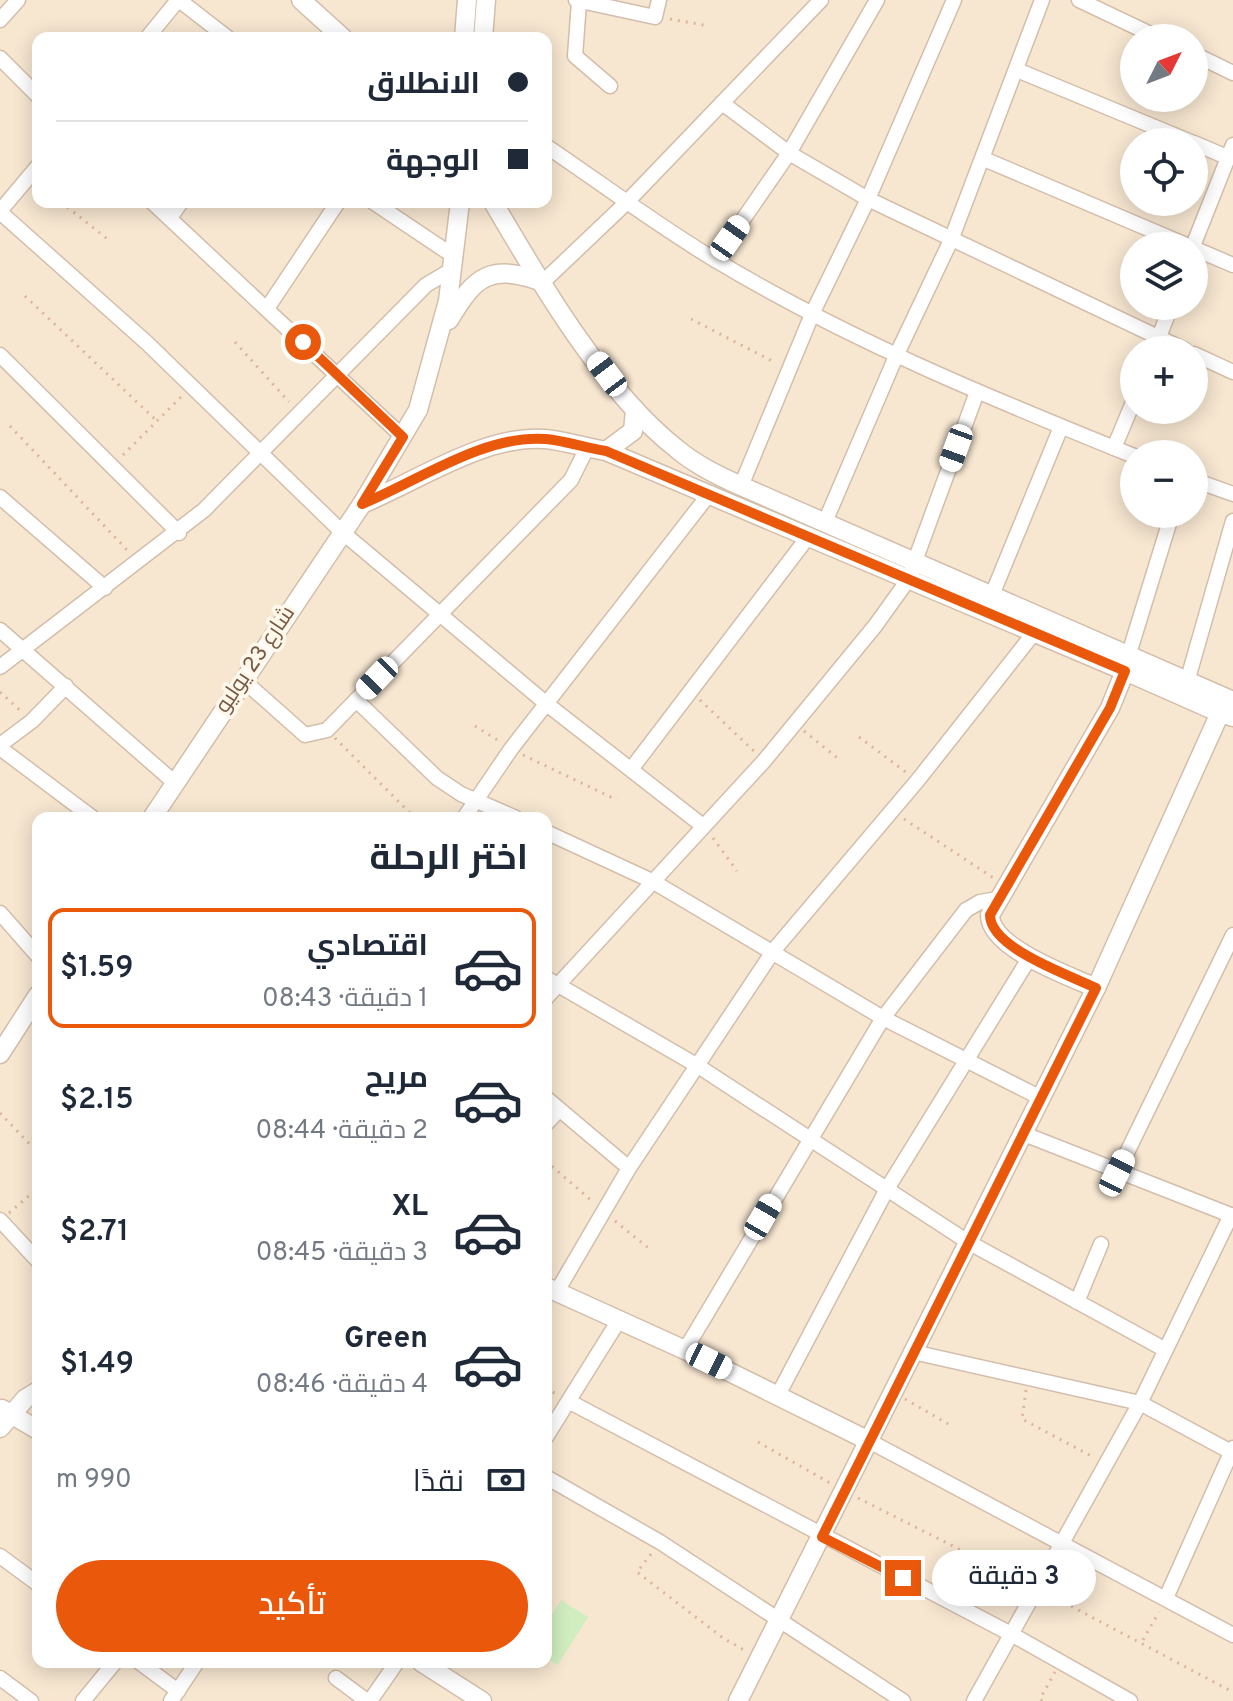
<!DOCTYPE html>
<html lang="ar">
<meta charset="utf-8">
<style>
body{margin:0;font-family:Overpass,Cairo,sans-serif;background:#f6f6f7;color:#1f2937;direction:rtl;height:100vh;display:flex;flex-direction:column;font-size:30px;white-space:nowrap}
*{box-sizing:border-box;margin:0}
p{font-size:26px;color:#747a83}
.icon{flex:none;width:44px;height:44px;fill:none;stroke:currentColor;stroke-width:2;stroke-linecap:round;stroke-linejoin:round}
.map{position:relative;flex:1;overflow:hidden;direction:ltr}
.side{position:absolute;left:32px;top:812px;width:520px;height:856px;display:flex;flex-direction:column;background:#fff;border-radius:16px;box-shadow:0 4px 20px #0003;direction:rtl}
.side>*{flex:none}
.hud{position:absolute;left:32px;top:32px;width:520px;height:176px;border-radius:16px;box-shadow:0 4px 20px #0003;direction:rtl;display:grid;align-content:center;height:176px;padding:0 24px;background:#fff}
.needle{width:52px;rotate:48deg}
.controls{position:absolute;left:1120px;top:24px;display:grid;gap:16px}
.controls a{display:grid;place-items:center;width:88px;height:88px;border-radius:50%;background:#fff;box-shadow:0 4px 20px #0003;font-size:40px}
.end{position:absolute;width:36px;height:36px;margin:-18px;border:10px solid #ea580c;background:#fff;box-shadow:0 0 0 4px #fff}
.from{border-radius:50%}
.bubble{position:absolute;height:56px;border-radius:28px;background:#fff;box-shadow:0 4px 20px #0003;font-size:26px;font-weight:600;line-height:56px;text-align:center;direction:rtl}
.car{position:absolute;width:24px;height:48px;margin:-24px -12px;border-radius:10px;box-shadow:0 0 6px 2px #0007;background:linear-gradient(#fff 24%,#345 0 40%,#fff 0 76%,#345 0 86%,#fff 0)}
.hud b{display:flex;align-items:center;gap:28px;height:76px;font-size:30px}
.hud b+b{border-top:2px solid #e0e1e3}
.hud i{width:20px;height:20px;background:#1f2937}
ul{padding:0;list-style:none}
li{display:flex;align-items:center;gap:24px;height:120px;margin:0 16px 12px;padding:0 8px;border:4px solid transparent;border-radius:16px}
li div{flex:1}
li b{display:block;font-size:30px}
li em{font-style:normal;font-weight:600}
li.on{border-color:#ea580c}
li>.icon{width:72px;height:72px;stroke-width:1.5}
h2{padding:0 24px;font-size:36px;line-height:96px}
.pay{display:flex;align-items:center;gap:20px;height:88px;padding:0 24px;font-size:30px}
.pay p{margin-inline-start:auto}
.cta{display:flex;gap:16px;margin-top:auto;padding:16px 24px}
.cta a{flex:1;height:92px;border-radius:48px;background:#ea580c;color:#fff;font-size:32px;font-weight:600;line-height:92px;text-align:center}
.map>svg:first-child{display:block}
.residential{fill:#f7e7d1;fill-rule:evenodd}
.green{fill:#d1eec0}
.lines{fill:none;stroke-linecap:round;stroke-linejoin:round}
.minor-casing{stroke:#d3beab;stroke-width:17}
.tertiary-casing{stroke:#d3beab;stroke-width:21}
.path{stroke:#dcb69b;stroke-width:3;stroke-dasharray:2 6;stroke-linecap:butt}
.minor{stroke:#fff;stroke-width:14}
.tertiary{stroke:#fff;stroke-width:18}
.route{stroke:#ea580c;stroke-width:10}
.labels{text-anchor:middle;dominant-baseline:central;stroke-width:7;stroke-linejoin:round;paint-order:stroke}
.street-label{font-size:22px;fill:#795a46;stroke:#fff8eb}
</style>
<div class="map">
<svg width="1233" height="1701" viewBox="0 0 1233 1701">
<rect width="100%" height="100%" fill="#fef5e3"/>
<path class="residential" d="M 0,0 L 1233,0 L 1233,1701 L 0,1701 ZM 38,38 L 546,38 L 546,202 L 38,202 ZM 1134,38 L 1194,38 L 1194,98 L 1134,98 ZM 1134,142 L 1194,142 L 1194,202 L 1134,202 ZM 1134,246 L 1194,246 L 1194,306 L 1134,306 ZM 1134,350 L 1194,350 L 1194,410 L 1134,410 ZM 1134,454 L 1194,454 L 1194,514 L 1134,514 ZM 38,818 L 546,818 L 546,1662 L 38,1662 Z"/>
<path class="green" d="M 561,1600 L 588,1617 L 558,1665 L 546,1658 L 546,1624 Z"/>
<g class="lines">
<g class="minor-casing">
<g id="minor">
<path d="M 179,0 L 228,38"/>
<path d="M 576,0 L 655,17 L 659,0"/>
<path d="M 1079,0 L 1159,38"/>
<path d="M 579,2 L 575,56 L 610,86"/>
<path d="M 0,20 L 18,0"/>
<path d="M 147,38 L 178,0"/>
<path d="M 1194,54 L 1233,73"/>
<path d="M 0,58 L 38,96"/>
<path d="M 1017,70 L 1191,142"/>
<path d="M 722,103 L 789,153 L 868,199 L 1185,350"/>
<path d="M 1194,143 L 1229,158"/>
<path d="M 546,146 C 601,183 654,223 712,258 C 844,338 990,398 1134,456"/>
<path d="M 984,159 L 1233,265"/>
<path d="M 152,202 L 403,437"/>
<path d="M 373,202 L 455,257"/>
<path d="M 0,211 L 38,166"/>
<path d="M 0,212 L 147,343 L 342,532 L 548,705 L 703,826"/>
<path d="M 170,218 L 181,202"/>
<path d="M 1193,246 L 1233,145"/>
<path d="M 715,260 L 789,153 L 877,0"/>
<path d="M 543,282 L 625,204 L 821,0"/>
<path d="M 268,307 L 338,202"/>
<path d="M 1154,350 L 1171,306"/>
<path d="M 1194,354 L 1233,372"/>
<path d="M 0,355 L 179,533"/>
<path d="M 1114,448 L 1134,400"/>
<path d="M 1194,480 L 1233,494"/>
<path d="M 741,486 L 813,312 L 868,199 L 954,0"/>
<path d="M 0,497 L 105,588"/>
<path d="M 825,522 L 897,354 L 951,240 L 1042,0"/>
<path d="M 992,595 L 1061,427"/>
<path d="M 0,630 L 175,783"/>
<path d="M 1128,657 L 1172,514"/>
<path d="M 0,667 L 204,510 L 426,285 L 453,269"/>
<path d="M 243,680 L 305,735 L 327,730 L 571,480 L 587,448"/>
<path d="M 1187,682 L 1233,521"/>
<path d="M 356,700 L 437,778 L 461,794 L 516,818"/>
<path d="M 0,745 L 32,721 L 66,686"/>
<path d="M 0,748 L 93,818"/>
<path d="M 632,768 L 808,537"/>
<path d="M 464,818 L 511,749 L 710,493"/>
<path d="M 546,832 L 652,881 L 883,1018 L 1041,1098"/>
<path d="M 0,913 L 38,956"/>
<path d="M 546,978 L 698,1066 L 968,1242 L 1164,1349"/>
<path d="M 546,998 L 764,761 L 875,626 L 908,580 L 977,392"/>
<path d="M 546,1098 L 629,1168"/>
<path d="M 546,1124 L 559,1110"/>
<path d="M 1024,1134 L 1233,1216"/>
<path d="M 1117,1173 L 1233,935"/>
<path d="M 0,1220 L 38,1261"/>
<path d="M 556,1293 L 629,1168 L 774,950 L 918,780 L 1034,633"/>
<path d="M 1077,1302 L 1101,1244"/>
<path d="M 685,1350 L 883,1018 L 966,910 L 980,902 L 997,899"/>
<path d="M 913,1352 L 1140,1403 L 1233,1453"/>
<path d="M 778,1395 L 887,1189 L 1030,957"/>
<path d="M 570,1402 L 1011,1634 L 1130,1701"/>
<path d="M 546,1437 L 619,1320"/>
<path d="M 871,1442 L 1233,1635"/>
<path d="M 546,1477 L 660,1542 L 903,1701"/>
<path d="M 0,1556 L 38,1584"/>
<path d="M 1166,1598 L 1233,1448"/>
<path d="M 139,1662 L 178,1691"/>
<path d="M 0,1678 L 31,1701"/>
<path d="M 336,1678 L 367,1701"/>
<path d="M 83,1701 L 115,1662"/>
<path d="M 171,1701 L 197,1662"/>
<path d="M 370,1701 L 397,1662"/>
<path d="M 974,1701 L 1140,1403 L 1231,1215"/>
</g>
</g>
<g class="tertiary-casing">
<g id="tertiary">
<path d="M 301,0 L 343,38"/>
<path d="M 464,38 L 467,0"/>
<path d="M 483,38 L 486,0"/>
<path d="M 493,202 C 539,281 605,393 677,449 C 696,465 719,476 741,486 L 1233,701"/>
<path d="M 449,320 C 476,274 491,264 543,282"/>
<path d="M 606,451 L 633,431 L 635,411"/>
<path d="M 362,504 C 417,481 486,434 545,439 C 566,441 586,448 606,451 L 1125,671 L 1110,708 L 990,915 C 990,948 1069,976 1096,988"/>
<path d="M 1125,671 L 1220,713"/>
<path d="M 152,818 L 362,504 L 418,410 L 448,301 L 460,202"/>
<path d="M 0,1054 L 38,995"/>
<path d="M 546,1287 L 685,1350 L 871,1442"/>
<path d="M 2,1409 L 38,1430"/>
<path d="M 0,1428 L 25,1399 L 38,1391"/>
<path d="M 421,1662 L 482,1701"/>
<path d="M 738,1701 L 1096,988 L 1220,713 L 1233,717"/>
</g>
</g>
<g class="path">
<path d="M 670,19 L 709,26"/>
<path d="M 61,202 L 110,241"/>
<path d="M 25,296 L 158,422"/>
<path d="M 691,319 L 776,363"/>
<path d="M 235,342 L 289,402"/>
<path d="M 10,426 L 128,551"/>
<path d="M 123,455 L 182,396"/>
<path d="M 0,692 L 23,713"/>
<path d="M 700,700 L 755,752"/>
<path d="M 475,726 L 499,741"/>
<path d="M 804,731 L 841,761"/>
<path d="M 859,737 L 907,773"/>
<path d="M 335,738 L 415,818"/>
<path d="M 523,755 L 617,800"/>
<path d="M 904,819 L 995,879"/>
<path d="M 713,838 L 737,871"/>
<path d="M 0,1113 L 38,1153"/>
<path d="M 546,1161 L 594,1203"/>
<path d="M 9,1213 L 38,1188"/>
<path d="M 615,1221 L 652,1251"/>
<path d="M 546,1388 L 556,1394"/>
<path d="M 1026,1390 L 1022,1419 L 1095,1458"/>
<path d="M 905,1399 L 950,1425"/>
<path d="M 758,1442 L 830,1483"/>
<path d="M 858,1498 L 1026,1583"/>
<path d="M 651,1554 L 637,1572 L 723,1638 L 746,1651"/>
<path d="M 1050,1595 L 1231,1691"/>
<path d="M 1143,1640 L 1159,1612"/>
<path d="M 1042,1701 L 1040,1699 L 1055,1672"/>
</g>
<use href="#minor" class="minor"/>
<use href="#tertiary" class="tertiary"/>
</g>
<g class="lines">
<path class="route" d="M 303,342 L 403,437 L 362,504 C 418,481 485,434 546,439 C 566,441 586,448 606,451 L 1125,671 L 1110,708 L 990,915 C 990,948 1069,975 1096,988 L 822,1537 L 903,1578"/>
</g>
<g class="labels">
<g class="street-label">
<text transform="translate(256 660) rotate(-56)">شارع 23 يوليو</text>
</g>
</g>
</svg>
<div class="controls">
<a><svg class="needle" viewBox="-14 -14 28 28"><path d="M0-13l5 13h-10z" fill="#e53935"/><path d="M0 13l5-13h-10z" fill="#747a83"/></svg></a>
<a><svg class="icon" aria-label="locate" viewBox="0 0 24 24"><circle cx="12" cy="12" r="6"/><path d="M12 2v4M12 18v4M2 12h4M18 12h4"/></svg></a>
<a><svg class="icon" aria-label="layers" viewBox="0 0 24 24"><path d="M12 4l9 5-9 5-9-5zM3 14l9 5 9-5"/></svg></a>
<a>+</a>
<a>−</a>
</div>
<i class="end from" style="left:303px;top:342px"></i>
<i class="end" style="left:903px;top:1578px"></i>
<div class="bubble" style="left:932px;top:1550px;width:164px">3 دقيقة</div>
<i class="car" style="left:730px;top:238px;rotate:35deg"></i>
<i class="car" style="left:607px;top:374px;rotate:323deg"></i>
<i class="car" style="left:956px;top:448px;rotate:200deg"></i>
<i class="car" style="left:377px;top:678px;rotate:224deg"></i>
<i class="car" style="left:1117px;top:1173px;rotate:26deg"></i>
<i class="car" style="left:763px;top:1217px;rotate:30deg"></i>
<i class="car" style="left:709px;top:1361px;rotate:116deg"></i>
<div class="hud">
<b><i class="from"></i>الانطلاق</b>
<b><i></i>الوجهة</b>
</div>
<section class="side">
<h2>اختر الرحلة</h2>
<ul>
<li class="on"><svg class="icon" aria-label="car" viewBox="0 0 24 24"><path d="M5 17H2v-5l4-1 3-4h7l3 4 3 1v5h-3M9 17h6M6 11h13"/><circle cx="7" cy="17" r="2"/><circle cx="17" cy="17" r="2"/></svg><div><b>اقتصادي</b><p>1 دقيقة · 08:43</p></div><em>$1.59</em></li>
<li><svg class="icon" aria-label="car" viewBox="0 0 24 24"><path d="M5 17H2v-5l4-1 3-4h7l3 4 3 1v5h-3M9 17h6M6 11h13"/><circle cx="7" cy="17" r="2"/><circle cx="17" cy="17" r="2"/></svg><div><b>مريح</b><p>2 دقيقة · 08:44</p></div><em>$2.15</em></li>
<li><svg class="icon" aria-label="car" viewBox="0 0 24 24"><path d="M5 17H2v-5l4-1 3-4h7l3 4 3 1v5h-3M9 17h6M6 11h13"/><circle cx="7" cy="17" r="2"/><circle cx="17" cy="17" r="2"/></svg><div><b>XL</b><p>3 دقيقة · 08:45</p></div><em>$2.71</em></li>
<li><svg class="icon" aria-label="car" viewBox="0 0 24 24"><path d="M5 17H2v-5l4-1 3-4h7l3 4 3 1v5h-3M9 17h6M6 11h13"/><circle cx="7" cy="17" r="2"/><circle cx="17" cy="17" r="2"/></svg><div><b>Green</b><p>4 دقيقة · 08:46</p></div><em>$1.49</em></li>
</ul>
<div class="pay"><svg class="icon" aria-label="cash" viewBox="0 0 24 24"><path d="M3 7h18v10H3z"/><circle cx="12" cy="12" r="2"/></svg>نقدًا<p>990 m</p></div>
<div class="cta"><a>تأكيد</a></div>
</section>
</div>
